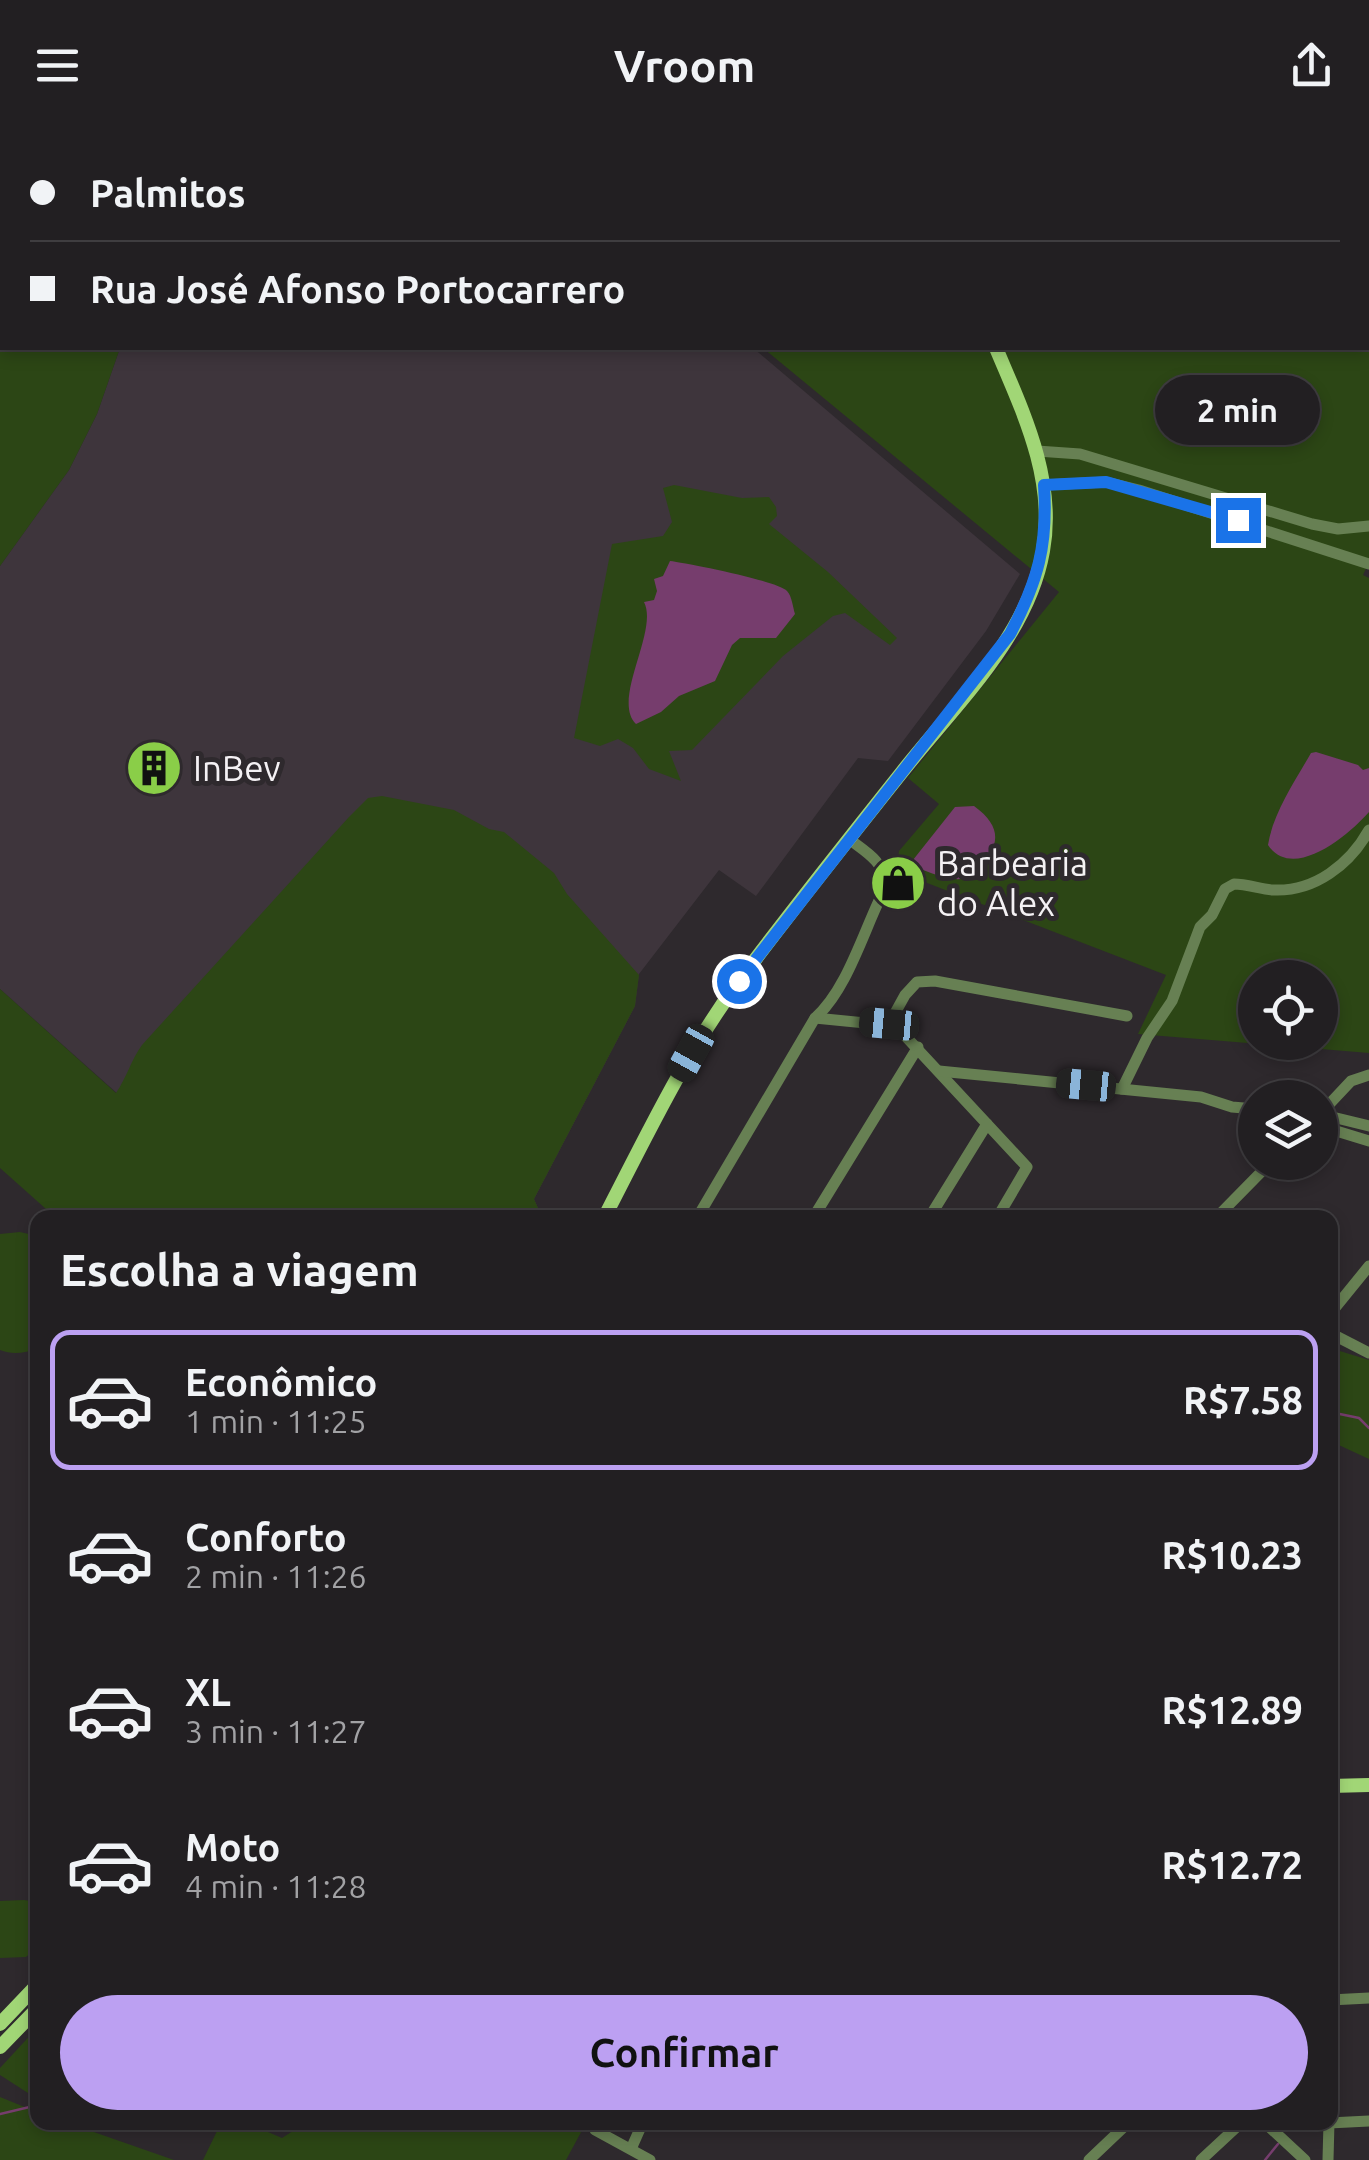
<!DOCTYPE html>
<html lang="pt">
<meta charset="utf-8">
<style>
body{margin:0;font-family:Ubuntu,sans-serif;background:#2a272a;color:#f1f3f6;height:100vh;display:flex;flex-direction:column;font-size:38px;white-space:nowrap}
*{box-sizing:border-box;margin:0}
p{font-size:32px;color:#a2a2a5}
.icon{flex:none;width:55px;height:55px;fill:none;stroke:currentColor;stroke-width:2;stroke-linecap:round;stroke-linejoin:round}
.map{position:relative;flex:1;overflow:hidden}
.sheet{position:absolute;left:30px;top:1080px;width:1308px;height:920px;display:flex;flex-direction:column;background:#221f22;border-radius:20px;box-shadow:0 5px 15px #0003,0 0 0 2px #3f3d40}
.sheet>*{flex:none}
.top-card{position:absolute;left:0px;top:0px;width:1370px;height:220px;box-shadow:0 5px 15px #0003,0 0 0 2px #3f3d40;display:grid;align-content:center;height:220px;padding:0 30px;background:#221f22}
.tools{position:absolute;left:1238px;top:830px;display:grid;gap:20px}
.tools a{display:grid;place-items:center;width:100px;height:100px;border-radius:50%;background:#221f22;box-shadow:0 5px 15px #0003,0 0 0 2px #3f3d40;font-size:50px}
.end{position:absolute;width:45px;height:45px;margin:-22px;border:12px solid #1a73e8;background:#fff;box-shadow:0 0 0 5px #fff}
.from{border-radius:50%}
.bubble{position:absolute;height:70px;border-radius:35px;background:#221f22;box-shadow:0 5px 15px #0003,0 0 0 2px #3f3d40;font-size:32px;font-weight:600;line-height:70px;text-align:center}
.car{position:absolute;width:30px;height:60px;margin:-30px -15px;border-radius:12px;box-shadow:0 0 8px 2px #0007;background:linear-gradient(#222 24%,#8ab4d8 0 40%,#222 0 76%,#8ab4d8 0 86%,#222 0)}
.top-card b{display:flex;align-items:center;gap:35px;height:95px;font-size:38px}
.top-card b+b{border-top:2px solid #3f3d40}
.top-card i{width:25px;height:25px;background:#f1f3f6}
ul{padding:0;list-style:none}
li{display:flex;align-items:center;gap:30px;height:140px;margin:0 20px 15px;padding:0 10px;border:5px solid transparent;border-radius:20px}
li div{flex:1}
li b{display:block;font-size:38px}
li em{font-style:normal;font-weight:600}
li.current{border-color:#bca0f2}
li>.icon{width:90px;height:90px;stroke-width:1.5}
h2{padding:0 30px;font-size:45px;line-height:120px}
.action{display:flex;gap:20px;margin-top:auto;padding:20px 30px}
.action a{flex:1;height:115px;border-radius:60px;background:#bca0f2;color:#111;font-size:40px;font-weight:600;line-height:115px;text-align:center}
header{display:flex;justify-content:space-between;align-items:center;height:130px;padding:0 30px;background:#221f22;font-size:45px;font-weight:600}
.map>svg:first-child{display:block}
.built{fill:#3e353c}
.green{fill:#2c4615;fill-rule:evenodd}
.water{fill:#763d6d}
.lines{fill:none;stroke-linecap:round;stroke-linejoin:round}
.stream{stroke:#763d6d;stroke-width:2.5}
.minor{stroke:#678053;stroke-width:11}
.major{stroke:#a1d676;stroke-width:14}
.route{stroke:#1a73e8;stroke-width:12}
.labels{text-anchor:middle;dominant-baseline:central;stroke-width:10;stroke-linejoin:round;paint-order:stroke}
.poi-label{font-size:35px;fill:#f4f1f4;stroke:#2e292d;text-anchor:start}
</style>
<header><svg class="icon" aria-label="menu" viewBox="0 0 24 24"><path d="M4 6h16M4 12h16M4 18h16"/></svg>Vroom<svg class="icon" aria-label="share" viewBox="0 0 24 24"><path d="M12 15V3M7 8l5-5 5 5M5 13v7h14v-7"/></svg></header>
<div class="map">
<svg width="1369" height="2030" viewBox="0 0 1369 2030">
<rect width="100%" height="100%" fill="#2e292d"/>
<path class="built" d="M 120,218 L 753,218 L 1020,444 L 986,501 L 888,631 L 858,628 L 756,766 L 719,740 L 639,844 L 635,876 L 534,1069 L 542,1087 L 256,1087 L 0,859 L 0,436 L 69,340 L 97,284 Z"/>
<g class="green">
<path d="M 0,0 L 188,0 L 2,2 L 2,218 L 120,218 L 97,284 L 69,340 L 0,436 Z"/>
<path d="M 498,0 L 1369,0 L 1369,432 L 1363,445 L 1369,448 L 1369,923 L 1138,904 L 1166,845 L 896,741 L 899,721 L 939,674 L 908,648 L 1059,462 L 763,218 L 1368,218 L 1368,2 ZM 1255,848 L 1320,848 L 1320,912 L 1255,912 Z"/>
<path d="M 674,355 L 742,368 L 769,367 L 776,377 L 777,386 L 769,394 L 828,442 L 897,508 L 890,515 L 845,483 L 833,486 L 783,526 L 692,620 L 669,621 L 681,651 L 649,639 L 633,618 L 618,609 L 600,616 L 574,608 L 612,414 L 663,406 L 672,392 L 663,358 Z"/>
<path d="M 382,666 L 454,680 L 489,699 L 504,702 L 554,743 L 567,764 L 639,845 L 635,876 L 534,1069 L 542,1087 L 55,1087 L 0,1038 L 0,859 L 116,963 C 127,947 131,930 142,915 L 349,687 L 368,668 Z"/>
<path d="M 20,1102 L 37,1106 L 37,1219 C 25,1223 12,1225 0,1220 L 0,1104 Z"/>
<path d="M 1330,1218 L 1369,1230 L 1369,1329 L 1330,1311 Z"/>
<path d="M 24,1770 L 37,1772 L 37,1817 L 26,1827 L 0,1828 L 0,1771 Z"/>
<path d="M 37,1898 L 37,1963 L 28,1963 L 0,1945 L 0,1938 Z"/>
<path d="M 0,1967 L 37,1982 L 38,1992 L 68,1993 L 174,2030 L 0,2030 Z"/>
<path d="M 295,1992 L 586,1992 L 586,1993 L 566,2030 L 203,2030 L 218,1999 L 211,1993 L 247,1993 L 282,2008 L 296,1999 Z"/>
</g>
<g class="water">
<path d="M 670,431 C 687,433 778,451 787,461 C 792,466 793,478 795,484 L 776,508 L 740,508 L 732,515 L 715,551 L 679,566 L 661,582 L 636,594 C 611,570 659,501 644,472 L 654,470 L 657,461 L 654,449 L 663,446 Z"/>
<path d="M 1316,622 L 1358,635 L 1363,640 L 1369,638 L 1369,682 C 1349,705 1293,752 1268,715 C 1273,683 1295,651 1311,623 Z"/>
<path d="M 974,676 C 1003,697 1001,717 976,740 C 970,746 963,750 955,749 C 940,748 923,739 909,735 L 955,677 Z"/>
</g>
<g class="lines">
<g class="stream">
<path d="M 1330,1282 L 1359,1288 L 1369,1298"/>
<path d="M 0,1984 L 38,1975"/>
<path d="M 1287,1995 L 1288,1992"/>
<path d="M 1265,2030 L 1278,2014"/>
</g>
<g class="minor">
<path d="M 1037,321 L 1080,324 L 1312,394 L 1338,399 L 1369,396"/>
<path d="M 1044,355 L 1106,352 L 1139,360 L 1369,434"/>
<path d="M 815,888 L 896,896 L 1027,1037 L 997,1088"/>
<path d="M 889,894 L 905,865 L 917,852 L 935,851 L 1127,886"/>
<path d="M 939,941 L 1201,967 L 1232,977 L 1255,979"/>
<path d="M 1122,959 L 1147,908 L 1172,871 L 1200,797 L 1212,785 L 1225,759 L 1234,754 C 1247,754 1260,759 1273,760 C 1315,762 1350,734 1369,700"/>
<path d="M 1320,984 L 1351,951 L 1369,945"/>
<path d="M 1320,984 L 1369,996"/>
<path d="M 1320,996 L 1369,1011"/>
<path d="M 697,1088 L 815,888 C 849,858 865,795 887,754 C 883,731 866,722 849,709"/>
<path d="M 813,1088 L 918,917"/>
<path d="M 929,1088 L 987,994"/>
<path d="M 1216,1088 L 1271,1032"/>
<path d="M 1330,1184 L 1369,1136"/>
<path d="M 1330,1203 L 1369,1223"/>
<path d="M 1330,1870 L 1369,1868"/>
<path d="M 1264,1992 L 1305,2030"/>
<path d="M 1329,1993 L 1369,1991"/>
<path d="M 595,2000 L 650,2030"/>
<path d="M 631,2019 L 643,1992"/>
<path d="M 1089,2030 L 1129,1992"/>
<path d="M 1201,2030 L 1242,1992"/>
<path d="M 1328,2030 L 1329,1992"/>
</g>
<g class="major">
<path d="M 906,0 L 907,2"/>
<path d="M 604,1088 C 646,1007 685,924 739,851 C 792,780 847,711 902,642 C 954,576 1028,507 1043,421 C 1056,349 1023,282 996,218"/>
<path d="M 1330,1656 L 1369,1655"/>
<path d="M 0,1894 L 38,1854"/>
<path d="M 0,1917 L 38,1878"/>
</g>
</g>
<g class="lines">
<path class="route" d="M 739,851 L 1010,504 C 1038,451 1048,415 1044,355 L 1106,352 L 1238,390"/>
</g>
<defs>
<g id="building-disc" transform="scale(2.875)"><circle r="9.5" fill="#8ace48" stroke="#2e292d"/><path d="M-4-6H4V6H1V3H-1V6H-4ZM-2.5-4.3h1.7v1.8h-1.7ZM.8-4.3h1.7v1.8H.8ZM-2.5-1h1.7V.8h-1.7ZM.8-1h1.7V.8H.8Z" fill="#111"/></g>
<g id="shop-disc" transform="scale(2.875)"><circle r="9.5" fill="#8ace48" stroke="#2e292d"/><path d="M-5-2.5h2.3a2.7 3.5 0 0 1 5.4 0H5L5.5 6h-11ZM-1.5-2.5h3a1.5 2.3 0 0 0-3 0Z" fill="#111"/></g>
</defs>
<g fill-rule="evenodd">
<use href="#building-disc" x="154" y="638"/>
<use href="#shop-disc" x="898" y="753"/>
</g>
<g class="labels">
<g class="poi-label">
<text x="193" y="638">InBev</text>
<text x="937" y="733">Barbearia<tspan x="937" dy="40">do Alex</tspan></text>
</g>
</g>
</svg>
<div class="tools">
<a><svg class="icon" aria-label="locate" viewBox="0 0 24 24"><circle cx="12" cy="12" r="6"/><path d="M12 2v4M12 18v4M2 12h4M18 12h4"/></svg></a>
<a><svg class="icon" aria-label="layers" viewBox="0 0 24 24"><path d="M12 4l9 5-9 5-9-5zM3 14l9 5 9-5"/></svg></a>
</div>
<i class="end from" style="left:739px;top:851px"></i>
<i class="end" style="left:1238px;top:390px"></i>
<div class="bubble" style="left:1155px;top:245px;width:165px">2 min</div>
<i class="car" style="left:889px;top:894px;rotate:275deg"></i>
<i class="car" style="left:691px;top:923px;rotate:209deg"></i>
<i class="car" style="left:1086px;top:955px;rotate:275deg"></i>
<div class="top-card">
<b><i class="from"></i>Palmitos</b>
<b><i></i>Rua José Afonso Portocarrero</b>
</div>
<section class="sheet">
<h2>Escolha a viagem</h2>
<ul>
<li class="current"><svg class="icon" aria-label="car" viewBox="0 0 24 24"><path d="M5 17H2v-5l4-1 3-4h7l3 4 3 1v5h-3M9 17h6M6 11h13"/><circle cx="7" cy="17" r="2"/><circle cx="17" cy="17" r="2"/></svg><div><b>Econômico</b><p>1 min · 11:25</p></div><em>R$7.58</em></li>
<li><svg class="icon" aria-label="car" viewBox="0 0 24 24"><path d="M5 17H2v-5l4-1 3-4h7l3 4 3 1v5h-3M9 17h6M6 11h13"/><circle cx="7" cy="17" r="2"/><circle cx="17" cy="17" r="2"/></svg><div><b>Conforto</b><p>2 min · 11:26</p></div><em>R$10.23</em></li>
<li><svg class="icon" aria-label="car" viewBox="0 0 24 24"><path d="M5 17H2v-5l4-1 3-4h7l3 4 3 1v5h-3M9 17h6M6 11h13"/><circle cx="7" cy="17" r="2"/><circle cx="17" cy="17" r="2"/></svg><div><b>XL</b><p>3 min · 11:27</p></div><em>R$12.89</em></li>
<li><svg class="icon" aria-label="car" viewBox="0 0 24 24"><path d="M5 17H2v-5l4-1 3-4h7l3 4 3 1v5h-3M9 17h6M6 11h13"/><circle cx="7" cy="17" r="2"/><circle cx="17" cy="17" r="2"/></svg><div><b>Moto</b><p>4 min · 11:28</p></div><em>R$12.72</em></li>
</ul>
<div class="action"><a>Confirmar</a></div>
</section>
</div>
